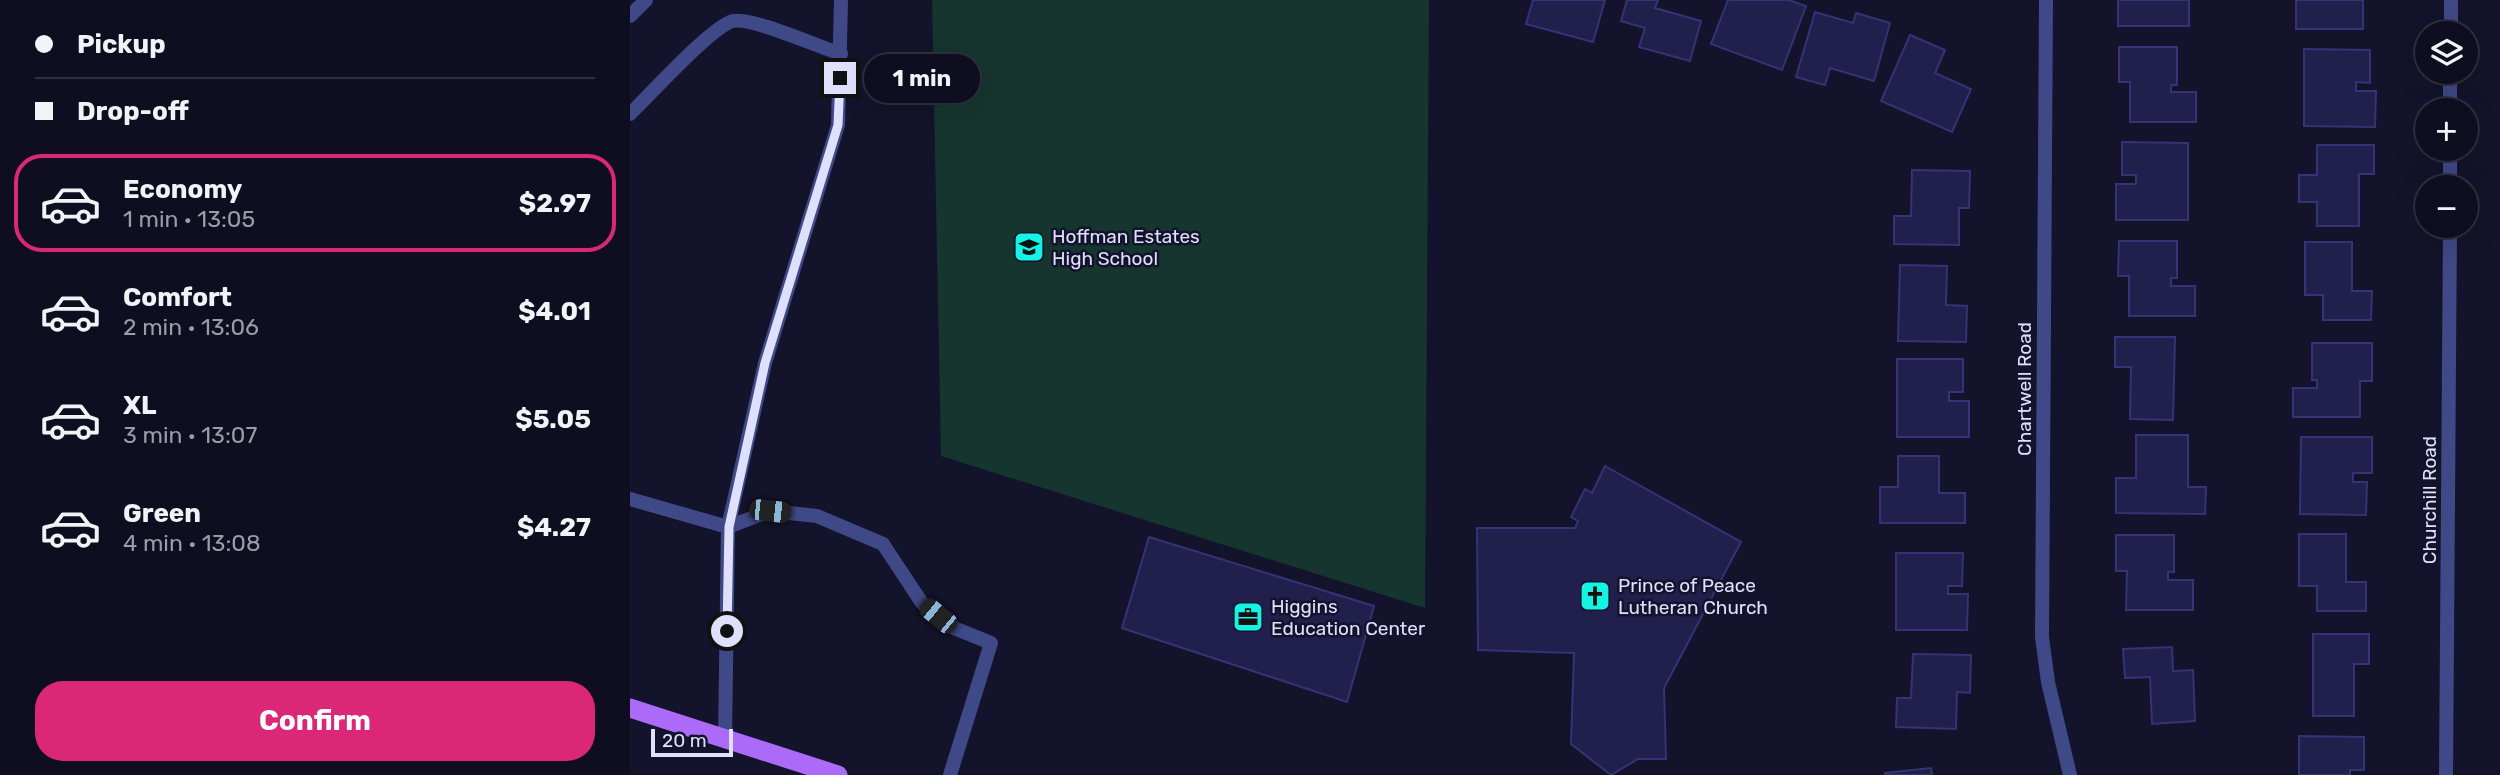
<!DOCTYPE html>
<meta charset="utf-8">
<style>
body{margin:0;font-family:Rubik,sans-serif;background:#171729;color:#f1f3f6;height:100vh;display:flex;flex-direction:column;font-size:26px;white-space:nowrap}
*{box-sizing:border-box;margin:0}
p{font-size:23px;color:#9b9ca5}
.icon{flex:none;width:38px;height:38px;fill:none;stroke:currentColor;stroke-width:2;stroke-linecap:round;stroke-linejoin:round}
.map{position:relative;flex:1;overflow:hidden}
.sheet{display:flex;flex-direction:column;background:#0e0e20;width:630px}
.sheet>*{flex:none}
.banner{display:grid;align-content:center;height:154px;padding:0 35px;background:#0e0e20}
.tools{position:absolute;left:1785px;top:21px;display:grid;gap:14px}
.tools a{display:grid;place-items:center;width:63px;height:63px;border-radius:50%;background:#0e0e20;box-shadow:0 7px 28px #0002,0 0 0 2px #2e2e3e;font-size:35px}
.scale{position:absolute;left:21px;bottom:18px;width:82px;box-sizing:border-box;padding-left:7px;border:4px solid #dee0fd;border-top:0;font-size:19px;line-height:24px;white-space:nowrap;color:#dee0fd;-webkit-text-stroke:5px #13132b;paint-order:stroke}
.end{position:absolute;width:32px;height:32px;margin:-16px;border:9px solid #dee0fd;background:#111;box-shadow:0 0 0 4px #111}
.from{border-radius:50%}
.bubble{position:absolute;height:49px;border-radius:24px;background:#0e0e20;box-shadow:0 7px 28px #0002,0 0 0 2px #2e2e3e;font-size:23px;font-weight:700;line-height:49px;text-align:center}
.car{position:absolute;width:21px;height:42px;margin:-21px -10px;border-radius:9px;box-shadow:0 0 5px 2px #0007;background:linear-gradient(#222 24%,#8ab4d8 0 40%,#222 0 76%,#8ab4d8 0 86%,#222 0)}
.banner b{display:flex;align-items:center;gap:24px;height:66px;font-size:26px}
.banner b+b{border-top:2px solid #2e2e3e}
.banner i{width:18px;height:18px;background:#f1f3f6}
ul{padding:0;list-style:none}
li{display:flex;align-items:center;gap:21px;height:98px;margin:0 14px 10px;padding:0 21px;border:4px solid transparent;border-radius:28px}
li div{flex:1}
li b{display:block;font-size:26px}
li em{font-style:normal;font-weight:700}
li.active{border-color:#db2777}
li>.icon{width:63px;height:63px;stroke-width:1.5}
.primary-button{display:flex;gap:14px;margin-top:auto;padding:14px 35px}
.primary-button a{flex:1;height:80px;border-radius:28px;background:#db2777;color:#fff;font-size:28px;font-weight:700;line-height:80px;text-align:center}
main{display:flex;flex:1;min-height:0}
.map>svg:first-child{display:block}
.green{fill:#16352e}
.building{fill:#211f4b;stroke:#353376;stroke-width:2}
.lines{fill:none;stroke-linecap:round;stroke-linejoin:round}
.service{stroke:#404987;stroke-width:14}
.minor{stroke:#404987;stroke-width:14}
.primary{stroke:#ab6af8;stroke-width:19}
.route{stroke:#dee0fd;stroke-width:9}
.labels{text-anchor:middle;dominant-baseline:central;stroke-width:5;stroke-linejoin:round;paint-order:stroke}
.poi-label{font-size:19px;fill:#dee0fd;stroke:#13132b;text-anchor:start}
.street-label{font-size:19px;fill:#dee0fd;stroke:#13132b}
</style>
<main>
<section class="sheet">
<div class="banner">
<b><i class="from"></i>Pickup</b>
<b><i></i>Drop-off</b>
</div>
<ul>
<li class="active"><svg class="icon" aria-label="car" viewBox="0 0 24 24"><path d="M5 17H2v-5l4-1 3-4h7l3 4 3 1v5h-3M9 17h6M6 11h13"/><circle cx="7" cy="17" r="2"/><circle cx="17" cy="17" r="2"/></svg><div><b>Economy</b><p>1 min · 13:05</p></div><em>$2.97</em></li>
<li><svg class="icon" aria-label="car" viewBox="0 0 24 24"><path d="M5 17H2v-5l4-1 3-4h7l3 4 3 1v5h-3M9 17h6M6 11h13"/><circle cx="7" cy="17" r="2"/><circle cx="17" cy="17" r="2"/></svg><div><b>Comfort</b><p>2 min · 13:06</p></div><em>$4.01</em></li>
<li><svg class="icon" aria-label="car" viewBox="0 0 24 24"><path d="M5 17H2v-5l4-1 3-4h7l3 4 3 1v5h-3M9 17h6M6 11h13"/><circle cx="7" cy="17" r="2"/><circle cx="17" cy="17" r="2"/></svg><div><b>XL</b><p>3 min · 13:07</p></div><em>$5.05</em></li>
<li><svg class="icon" aria-label="car" viewBox="0 0 24 24"><path d="M5 17H2v-5l4-1 3-4h7l3 4 3 1v5h-3M9 17h6M6 11h13"/><circle cx="7" cy="17" r="2"/><circle cx="17" cy="17" r="2"/></svg><div><b>Green</b><p>4 min · 13:08</p></div><em>$4.27</em></li>
</ul>
<div class="primary-button"><a>Confirm</a></div>
</section>
<div class="map">
<svg width="1870" height="775" viewBox="0 0 1870 775">
<rect width="100%" height="100%" fill="#13132b"/>
<path class="green" d="M 302,0 L 799,0 L 795,608 L 311,456 Z"/>
<g class="building">
<path d="M 903,0 L 975,0 L 963,42 L 896,24 Z"/>
<path d="M 997,0 L 1028,0 L 1025,8 L 1071,21 L 1060,61 L 1009,47 L 1015,28 L 991,21 Z"/>
<path d="M 1098,0 L 1159,0 L 1176,6 L 1152,70 L 1081,44 Z"/>
<rect x="1488" y="0" width="71" height="26"/>
<rect x="1666" y="0" width="67" height="29"/>
<path d="M 1185,12 L 1223,23 L 1226,13 L 1260,23 L 1244,81 L 1200,68 L 1195,85 L 1166,77 Z"/>
<path d="M 1280,35 L 1315,50 L 1305,73 L 1341,89 L 1322,132 L 1251,101 Z"/>
<path d="M 1489,47 L 1547,47 L 1547,85 L 1541,85 L 1541,92 L 1566,92 L 1566,122 L 1500,122 L 1500,82 L 1489,82 Z"/>
<path d="M 1674,49 L 1740,50 L 1740,83 L 1726,82 L 1726,91 L 1746,91 L 1745,127 L 1674,126 Z"/>
<path d="M 1492,142 L 1558,143 L 1558,220 L 1486,220 L 1486,184 L 1506,184 L 1506,175 L 1492,175 Z"/>
<path d="M 1687,145 L 1744,145 L 1744,174 L 1729,174 L 1729,226 L 1687,226 L 1687,202 L 1669,202 L 1669,175 L 1687,175 Z"/>
<path d="M 1282,170 L 1340,171 L 1339,208 L 1329,208 L 1329,245 L 1264,244 L 1264,216 L 1281,216 Z"/>
<path d="M 1489,241 L 1547,241 L 1547,278 L 1541,278 L 1541,286 L 1565,286 L 1565,316 L 1499,316 L 1499,276 L 1488,276 Z"/>
<path d="M 1675,242 L 1722,242 L 1722,291 L 1742,291 L 1741,320 L 1693,320 L 1693,295 L 1675,295 Z"/>
<path d="M 1270,265 L 1317,266 L 1316,305 L 1337,306 L 1336,342 L 1268,341 Z"/>
<path d="M 1485,337 L 1545,337 L 1543,420 L 1500,419 L 1501,367 L 1485,367 Z"/>
<path d="M 1682,343 L 1742,343 L 1742,381 L 1730,381 L 1730,417 L 1663,417 L 1663,388 L 1687,388 L 1687,380 L 1682,380 Z"/>
<path d="M 1267,359 L 1333,359 L 1333,392 L 1319,392 L 1319,401 L 1339,401 L 1339,437 L 1267,437 Z"/>
<path d="M 1506,435 L 1558,435 L 1558,487 L 1576,487 L 1575,514 L 1486,513 L 1486,478 L 1506,478 Z"/>
<path d="M 1671,437 L 1742,437 L 1742,473 L 1723,473 L 1723,482 L 1737,482 L 1736,515 L 1670,514 Z"/>
<path d="M 1268,456 L 1309,456 L 1309,493 L 1335,493 L 1335,523 L 1250,523 L 1250,487 L 1268,487 Z"/>
<path d="M 975,466 L 1111,542 L 1034,688 L 1036,759 L 1008,759 L 981,775 L 941,744 L 944,653 L 848,650 L 847,528 L 945,528 L 948,521 L 941,517 L 955,489 L 962,493 Z"/>
<path d="M 1669,534 L 1716,534 L 1716,582 L 1736,582 L 1736,611 L 1687,611 L 1687,586 L 1669,586 Z"/>
<path d="M 1486,535 L 1544,535 L 1544,572 L 1538,572 L 1538,580 L 1563,580 L 1563,610 L 1496,610 L 1497,571 L 1486,571 Z"/>
<path d="M 519,537 L 744,606 L 717,702 L 492,628 Z"/>
<path d="M 1266,553 L 1333,553 L 1332,586 L 1318,586 L 1318,594 L 1338,594 L 1337,630 L 1266,630 Z"/>
<path d="M 1683,634 L 1739,634 L 1739,664 L 1724,664 L 1724,716 L 1683,716 Z"/>
<path d="M 1542,647 L 1543,671 L 1563,670 L 1565,721 L 1522,724 L 1520,677 L 1495,678 L 1493,649 Z"/>
<path d="M 1283,654 L 1341,655 L 1340,693 L 1327,692 L 1326,729 L 1266,727 L 1267,698 L 1281,698 Z"/>
<path d="M 1669,736 L 1734,737 L 1734,770 L 1720,770 L 1720,775 L 1669,775 Z"/>
<path d="M 1301,768 L 1302,775 L 1255,775 L 1255,773 Z"/>
</g>
<g class="lines">
<g class="service">
<path d="M 0,16 L 16,0"/>
<path d="M 0,114 C 19,96 82,26 103,21 C 122,17 189,47 211,54"/>
<path d="M 0,499 L 98,527 L 140,511 L 187,516 L 253,544 L 292,603 L 324,628 L 361,643 L 320,775"/>
<path d="M 95,739 L 98,527 L 135,363 L 208,125 L 211,0"/>
</g>
<g class="minor">
<path d="M 1416,0 L 1412,637 L 1418,682 L 1440,775"/>
<path d="M 1821,33 L 1821,0"/>
<path d="M 1820,110 L 1820,72"/>
<path d="M 1820,187 L 1820,149"/>
<path d="M 1816,775 L 1820,226"/>
</g>
<path class="primary" d="M 0,708 L 208,775"/>
</g>
<g class="lines">
<path class="route" d="M 97,631 L 99,527 L 135,363 L 208,125 L 210,78"/>
</g>
<defs>
<g id="school-square" transform="scale(1.575)"><rect x="-9" y="-9" width="18" height="18" rx="4" fill="#13f4e5" stroke="#13132b"/><path d="M0-5L7-2L0 1L-7-2ZM-4 1L0 2.5L4 1V4Q0 6-4 4Z" fill="#111"/></g>
<g id="church-square" transform="scale(1.575)"><rect x="-9" y="-9" width="18" height="18" rx="4" fill="#13f4e5" stroke="#13132b"/><path d="M-1.2-6h2.4v3.5h3.3v2.4h-3.3V6h-2.4V-.1h-3.3v-2.4h3.3Z" fill="#111"/></g>
<g id="office-square" transform="scale(1.575)"><rect x="-9" y="-9" width="18" height="18" rx="4" fill="#13f4e5" stroke="#13132b"/><path d="M-6-3h4V-5.5h4V-3h4V5H-6ZM-1-4.5V-3h2v-1.5ZM-6 0V1H6V0Z" fill="#111"/></g>
</defs>
<g fill-rule="evenodd">
<use href="#school-square" x="399" y="247"/>
<use href="#church-square" x="965" y="596"/>
<use href="#office-square" x="618" y="617"/>
</g>
<g class="labels">
<g class="poi-label">
<text x="422" y="236">Hoffman Estates<tspan x="422" dy="22">High School</tspan></text>
<text x="988" y="585">Prince of Peace<tspan x="988" dy="22">Lutheran Church</tspan></text>
<text x="641" y="606">Higgins<tspan x="641" dy="22">Education Center</tspan></text>
</g>
<g class="street-label">
<text transform="translate(1394 389) rotate(-90)">Chartwell Road</text>
<text transform="translate(1799 500) rotate(-90)">Churchill Road</text>
</g>
</g>
</svg>
<div class="tools">
<a><svg class="icon" aria-label="layers" viewBox="0 0 24 24"><path d="M12 4l9 5-9 5-9-5zM3 14l9 5 9-5"/></svg></a>
<a>+</a>
<a>−</a>
</div>
<div class="scale">20 m</div>
<i class="end from" style="left:97px;top:631px"></i>
<i class="end" style="left:210px;top:78px"></i>
<div class="bubble" style="left:234px;top:54px;width:116px">1 min</div>
<i class="car" style="left:140px;top:511px;rotate:96deg"></i>
<i class="car" style="left:308px;top:616px;rotate:309deg"></i>
</div>
</main>
